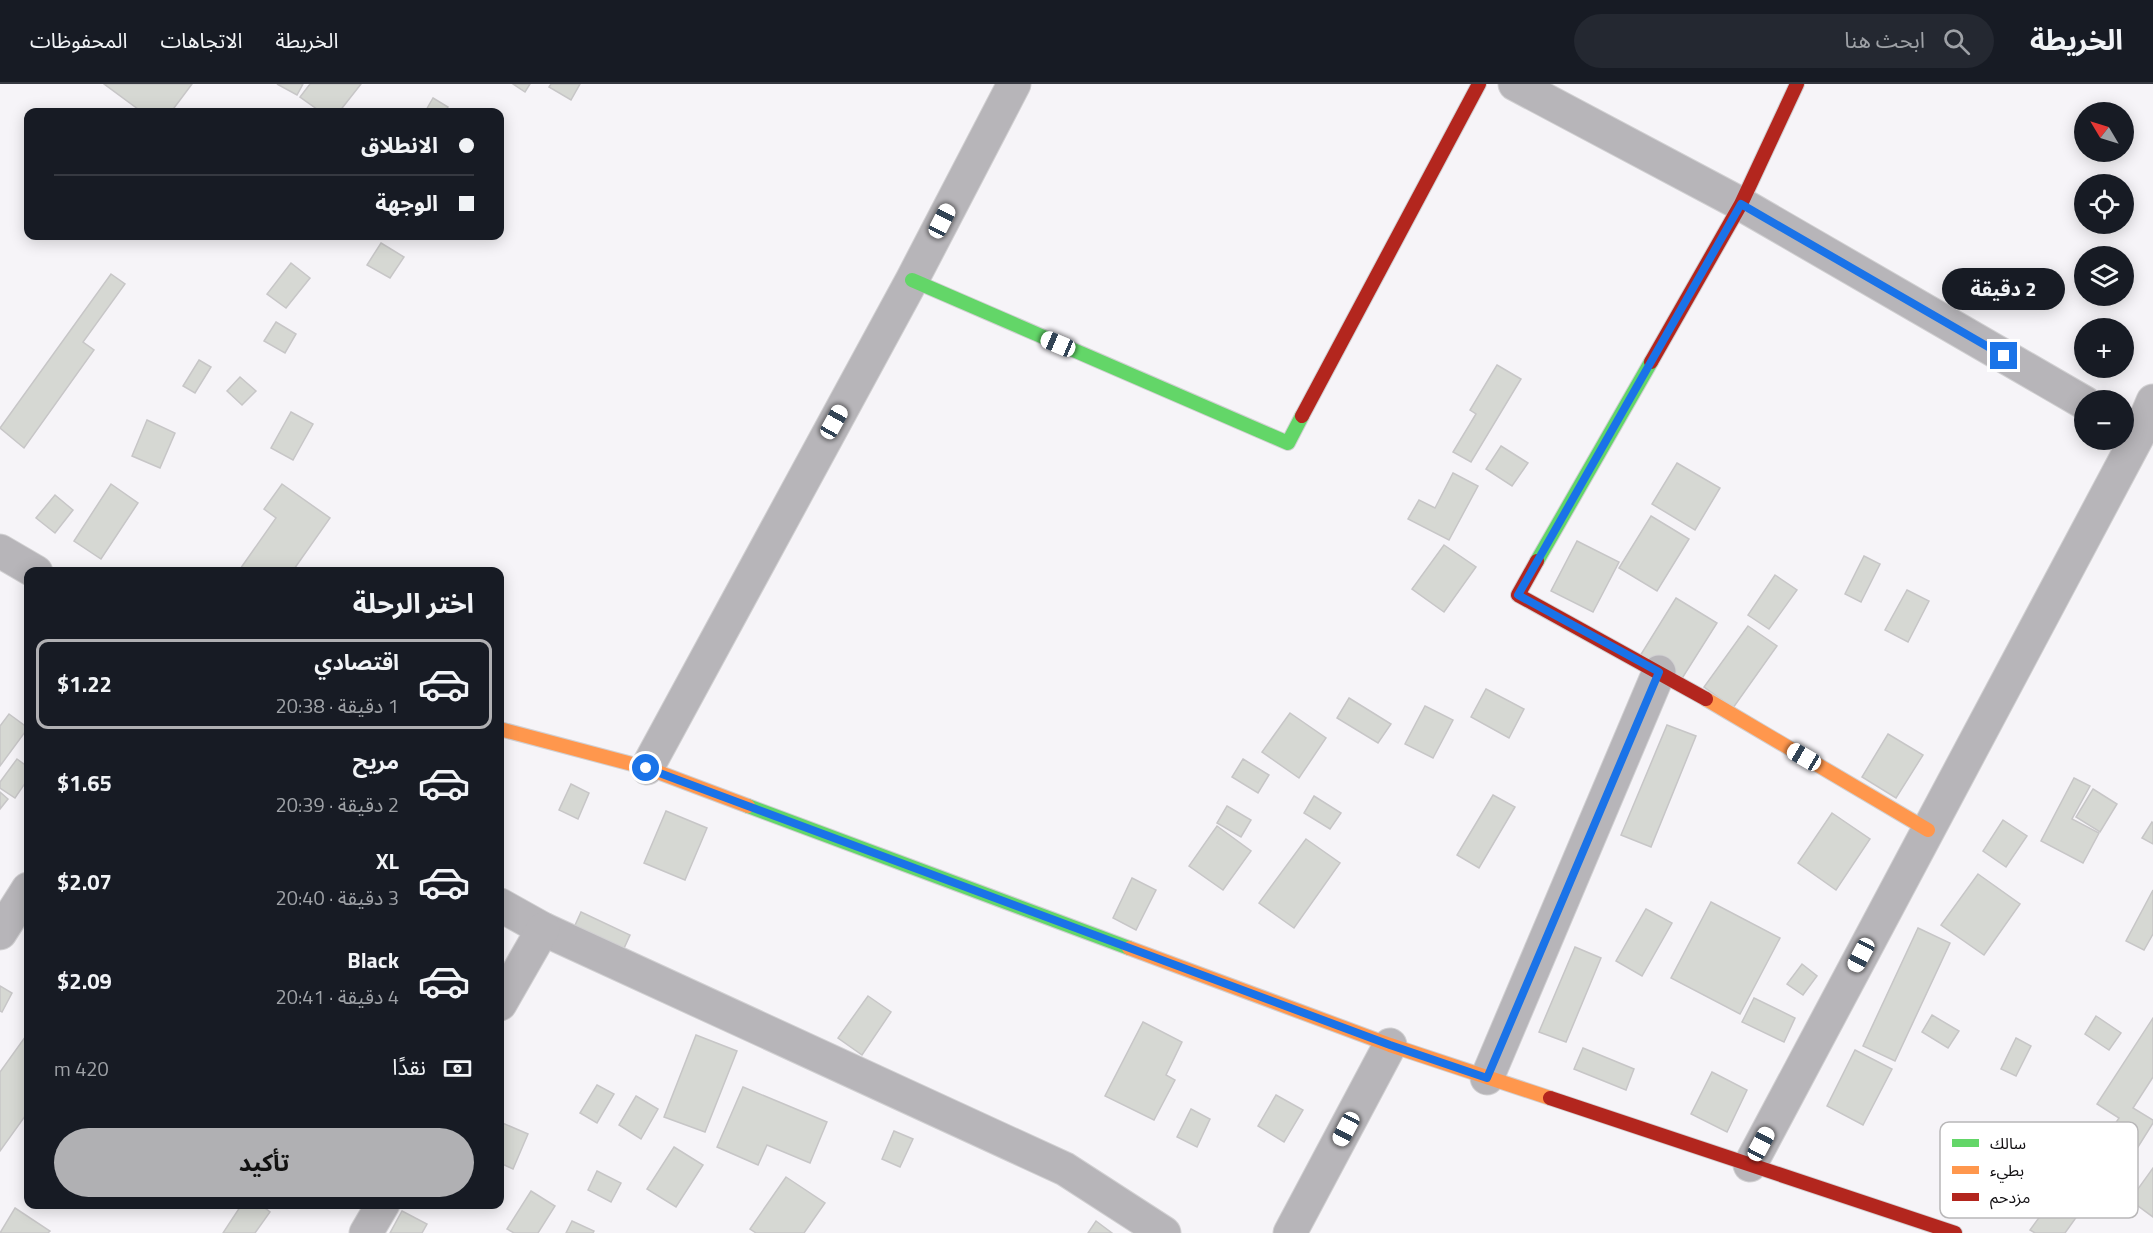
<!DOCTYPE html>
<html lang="ar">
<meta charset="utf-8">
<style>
body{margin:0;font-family:"Titillium Web","Noto Sans Arabic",sans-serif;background:#242831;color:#f1f3f6;direction:rtl;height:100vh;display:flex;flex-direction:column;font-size:22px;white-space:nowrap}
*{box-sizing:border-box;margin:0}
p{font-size:20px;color:#9ea1a6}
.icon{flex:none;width:33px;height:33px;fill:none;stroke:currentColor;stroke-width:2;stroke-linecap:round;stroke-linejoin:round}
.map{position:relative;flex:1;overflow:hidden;direction:ltr}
.side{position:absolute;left:24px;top:483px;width:480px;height:642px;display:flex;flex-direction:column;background:#171b24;border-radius:12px;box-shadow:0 3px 15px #0003;direction:rtl}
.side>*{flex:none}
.banner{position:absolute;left:24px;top:24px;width:480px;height:132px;border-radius:12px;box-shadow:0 3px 15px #0003;direction:rtl;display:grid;align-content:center;height:132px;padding:0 30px;background:#171b24}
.needle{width:39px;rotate:308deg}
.fabs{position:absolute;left:2074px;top:18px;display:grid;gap:12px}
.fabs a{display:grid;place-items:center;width:60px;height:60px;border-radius:50%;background:#171b24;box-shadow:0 3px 15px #0003;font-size:30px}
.end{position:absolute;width:27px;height:27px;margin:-14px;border:8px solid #1a73e8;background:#fff;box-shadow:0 0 0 3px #fff}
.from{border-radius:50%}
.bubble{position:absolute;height:42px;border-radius:21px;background:#171b24;box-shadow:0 3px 15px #0003;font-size:20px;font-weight:700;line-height:42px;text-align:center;direction:rtl}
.car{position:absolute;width:18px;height:36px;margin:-18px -9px;border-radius:8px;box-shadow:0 0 4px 2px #0007;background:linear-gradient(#fff 24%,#345 0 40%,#fff 0 76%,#345 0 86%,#fff 0)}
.banner b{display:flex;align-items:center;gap:21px;height:57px;font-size:22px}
.banner b+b{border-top:2px solid #363941}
.banner i{width:15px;height:15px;background:#f1f3f6}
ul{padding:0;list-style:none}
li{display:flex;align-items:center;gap:18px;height:90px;margin:0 12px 9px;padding:0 18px;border:3px solid transparent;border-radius:12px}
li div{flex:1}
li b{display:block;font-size:22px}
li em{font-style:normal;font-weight:700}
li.on{border-color:#b0b0b3}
li>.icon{width:54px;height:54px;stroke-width:1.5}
h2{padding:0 30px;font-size:27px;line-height:72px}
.pay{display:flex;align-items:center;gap:15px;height:66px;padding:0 30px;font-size:22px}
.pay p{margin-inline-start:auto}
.action{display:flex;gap:12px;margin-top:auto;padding:12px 30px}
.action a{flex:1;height:69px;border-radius:36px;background:#b0b0b3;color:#111;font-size:24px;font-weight:700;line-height:69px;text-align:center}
header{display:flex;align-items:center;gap:36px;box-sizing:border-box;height:84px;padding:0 30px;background:#171b24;border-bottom:2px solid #363941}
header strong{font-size:28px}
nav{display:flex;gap:33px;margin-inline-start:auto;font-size:21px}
.search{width:420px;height:54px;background:#242831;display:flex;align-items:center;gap:15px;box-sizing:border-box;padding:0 21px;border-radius:33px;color:#9ea1a6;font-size:22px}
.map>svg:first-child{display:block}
.building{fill:#d6d8d3;stroke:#c7c6c7;stroke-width:1.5}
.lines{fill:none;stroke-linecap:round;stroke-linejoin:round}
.street-casing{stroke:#d1d0d2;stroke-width:35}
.fast-casing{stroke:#d1d0d2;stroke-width:16}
.slow-casing{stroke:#d1d0d2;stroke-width:16}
.jam-casing{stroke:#d1d0d2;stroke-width:16}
.street{stroke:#b7b5b9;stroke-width:33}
.fast{stroke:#63d668;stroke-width:14}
.slow{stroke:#ff974d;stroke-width:14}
.jam{stroke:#b3261e;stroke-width:14}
.route{stroke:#1a73e8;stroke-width:8}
.key{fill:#fff;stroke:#b8b7b8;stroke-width:1.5}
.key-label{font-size:16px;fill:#110f12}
</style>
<header>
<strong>الخريطة</strong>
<div class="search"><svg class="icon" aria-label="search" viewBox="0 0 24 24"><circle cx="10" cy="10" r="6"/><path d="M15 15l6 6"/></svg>ابحث هنا</div>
<nav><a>الخريطة</a><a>الاتجاهات</a><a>المحفوظات</a></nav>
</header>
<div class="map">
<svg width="2153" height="1149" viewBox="0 0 2153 1149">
<rect width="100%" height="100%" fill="#f6f4f8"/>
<g class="building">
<path d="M 104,0 L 192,0 L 171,28 L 142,28 Z"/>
<path d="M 277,0 L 303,0 L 297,11 Z"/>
<path d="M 310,0 L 361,0 L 339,28 L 321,28 L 300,13 Z"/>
<path d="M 513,0 L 530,0 L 525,8 Z"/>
<path d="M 551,0 L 580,0 L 571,16 L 549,3 Z"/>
<path d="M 433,14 L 448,23 L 445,28 L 425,28 Z"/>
<path d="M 381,159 L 404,173 L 390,194 L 367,181 Z"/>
<path d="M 291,179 L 310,194 L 286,224 L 267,210 Z"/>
<path d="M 111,190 L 125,200 L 83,258 L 94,266 L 24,364 L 0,344 Z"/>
<path d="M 276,238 L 296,250 L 285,269 L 264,257 Z"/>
<path d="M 199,276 L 211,283 L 195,309 L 183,302 Z"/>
<path d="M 1497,281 L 1521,295 L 1471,378 L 1453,368 L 1476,330 L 1470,326 Z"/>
<path d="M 240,293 L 256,307 L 242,321 L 227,307 Z"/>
<path d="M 291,328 L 313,340 L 293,376 L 271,364 Z"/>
<path d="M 147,336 L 175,349 L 160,384 L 132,372 Z"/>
<path d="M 1501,362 L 1528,379 L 1512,402 L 1486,385 Z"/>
<path d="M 1677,379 L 1720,404 L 1695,446 L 1652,420 Z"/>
<path d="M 1453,389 L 1478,402 L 1449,456 L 1408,435 L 1419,416 L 1435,424 Z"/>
<path d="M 111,400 L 138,419 L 101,475 L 74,457 Z"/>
<path d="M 282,400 L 330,434 L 292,488 L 238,488 L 276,434 L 264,425 Z"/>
<path d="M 55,411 L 73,426 L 55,449 L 36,434 Z"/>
<path d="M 1651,432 L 1689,455 L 1657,507 L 1619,484 Z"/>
<path d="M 1577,457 L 1619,478 L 1593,528 L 1551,507 Z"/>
<path d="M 1444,461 L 1476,483 L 1444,528 L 1412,505 Z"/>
<path d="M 1864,472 L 1880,480 L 1861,518 L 1845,510 Z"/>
<path d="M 1775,491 L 1797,506 L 1769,545 L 1748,531 Z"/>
<path d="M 1907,506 L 1929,517 L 1908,558 L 1885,546 Z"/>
<path d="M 1676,514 L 1717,539 L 1681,596 L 1640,572 Z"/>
<path d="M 1748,542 L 1777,562 L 1733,624 L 1704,603 Z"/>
<path d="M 1486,605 L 1524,625 L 1509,654 L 1471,633 Z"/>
<path d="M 1349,614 L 1391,640 L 1378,659 L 1337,634 Z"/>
<path d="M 1425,622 L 1453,636 L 1433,674 L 1405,660 Z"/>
<path d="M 1290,629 L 1326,654 L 1299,694 L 1262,668 Z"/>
<path d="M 9,630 L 28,644 L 0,682 L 0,642 Z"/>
<path d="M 1667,641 L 1696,652 L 1651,763 L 1621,751 Z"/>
<path d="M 1888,650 L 1923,671 L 1896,714 L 1862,693 Z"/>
<path d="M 17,675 L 28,683 L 28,695 L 15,714 L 0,704 L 0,698 Z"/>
<path d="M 1243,675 L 1269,691 L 1258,709 L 1232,693 Z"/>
<path d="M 2074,694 L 2090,702 L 2072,735 L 2099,749 L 2083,779 L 2041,757 Z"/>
<path d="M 571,700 L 589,709 L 578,735 L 559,726 Z"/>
<path d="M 2093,705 L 2117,720 L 2100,748 L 2076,733 Z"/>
<path d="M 0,708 L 8,715 L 0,725 Z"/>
<path d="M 1493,711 L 1515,723 L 1479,784 L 1457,771 Z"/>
<path d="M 1314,712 L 1341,729 L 1330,745 L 1304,729 Z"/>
<path d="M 1227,722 L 1251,736 L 1241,753 L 1217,739 Z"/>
<path d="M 666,727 L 707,744 L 685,796 L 644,779 Z"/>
<path d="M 1832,729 L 1870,755 L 1836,806 L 1798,779 Z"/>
<path d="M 2003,736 L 2027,752 L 2006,783 L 1983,767 Z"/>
<path d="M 2152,738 L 2153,739 L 2153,760 L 2142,754 Z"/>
<path d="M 1217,742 L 1251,767 L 1223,806 L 1189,782 Z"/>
<path d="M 1306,755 L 1340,779 L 1294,844 L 1259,819 Z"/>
<path d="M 1978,790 L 2020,820 L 1984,871 L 1941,841 Z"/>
<path d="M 1132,794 L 1156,806 L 1136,846 L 1113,834 Z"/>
<path d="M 2153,806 L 2153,850 L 2144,866 L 2126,857 Z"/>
<path d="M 1711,818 L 1780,854 L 1740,930 L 1671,894 Z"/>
<path d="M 1646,825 L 1672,839 L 1642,892 L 1616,877 Z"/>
<path d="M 581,828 L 630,851 L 621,871 L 572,848 Z"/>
<path d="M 1918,844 L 1950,859 L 1895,977 L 1863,962 Z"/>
<path d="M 1575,863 L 1601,874 L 1566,958 L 1539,948 Z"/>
<path d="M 1802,880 L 1817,892 L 1803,911 L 1787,900 Z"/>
<path d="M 0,902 L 12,909 L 2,928 L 0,927 Z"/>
<path d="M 868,912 L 891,928 L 862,971 L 838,954 Z"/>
<path d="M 1754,914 L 1795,934 L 1784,958 L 1742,938 Z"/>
<path d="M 1932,931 L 1959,947 L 1948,964 L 1922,948 Z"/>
<path d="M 2096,932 L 2121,949 L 2109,966 L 2085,950 Z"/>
<path d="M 2153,934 L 2153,993 L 2133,1024 L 2153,1036 L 2153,1039 L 2138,1063 L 2111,1046 L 2119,1034 L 2097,1020 Z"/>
<path d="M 1143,938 L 1182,958 L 1166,991 L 1175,996 L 1154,1036 L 1105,1012 Z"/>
<path d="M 28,949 L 28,1028 L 0,1067 L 0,988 Z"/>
<path d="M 696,951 L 737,967 L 705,1048 L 664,1033 Z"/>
<path d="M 2016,954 L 2031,962 L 2016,992 L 2001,985 Z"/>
<path d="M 1583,964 L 1634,985 L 1626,1006 L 1574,985 Z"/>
<path d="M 1855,966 L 1892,985 L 1863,1041 L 1827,1022 Z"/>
<path d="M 1712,988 L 1747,1006 L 1727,1048 L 1691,1030 Z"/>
<path d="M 597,1001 L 614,1010 L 597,1039 L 580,1029 Z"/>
<path d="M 743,1003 L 827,1038 L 810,1079 L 767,1061 L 758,1081 L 717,1063 Z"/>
<path d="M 1276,1011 L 1303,1026 L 1284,1058 L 1258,1042 Z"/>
<path d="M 636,1012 L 658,1025 L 641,1055 L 619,1041 Z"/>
<path d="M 1191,1025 L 1210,1035 L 1197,1063 L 1177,1053 Z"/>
<path d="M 500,1038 L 528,1050 L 513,1085 L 500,1079 Z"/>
<path d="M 894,1047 L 913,1055 L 900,1083 L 882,1075 Z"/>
<path d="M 674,1063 L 703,1081 L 676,1123 L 647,1105 Z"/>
<path d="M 2086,1069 L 2110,1086 L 2065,1149 L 2035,1149 L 2030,1146 Z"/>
<path d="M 2153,1084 L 2153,1133 L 2130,1116 Z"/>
<path d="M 597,1087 L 621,1099 L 611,1118 L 588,1106 Z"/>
<path d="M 786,1093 L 825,1119 L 804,1149 L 756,1149 L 750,1145 Z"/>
<path d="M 531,1107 L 555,1122 L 538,1149 L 514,1149 L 507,1145 Z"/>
<path d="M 242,1120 L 260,1120 L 270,1128 L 255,1149 L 223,1149 Z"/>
<path d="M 15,1124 L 50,1147 L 48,1149 L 0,1149 Z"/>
<path d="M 402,1127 L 427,1140 L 422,1149 L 390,1149 Z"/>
<path d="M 572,1137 L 594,1147 L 593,1149 L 566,1149 Z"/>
<path d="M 1096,1137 L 1112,1149 L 1088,1149 Z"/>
</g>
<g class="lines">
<g class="street-casing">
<g id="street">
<path d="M 1515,0 L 1741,120 L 2085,319"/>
<path d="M 0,467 L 36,488"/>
<path d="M 647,684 L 912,196 L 1014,0"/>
<path d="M 500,821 L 543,845 L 1065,1085 L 1164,1149"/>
<path d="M 0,849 L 28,805"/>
<path d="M 500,920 L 543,845"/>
<path d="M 1487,994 L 1659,588"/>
<path d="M 1750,1081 L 2139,350 L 2153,317"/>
<path d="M 366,1149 L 383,1120"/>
<path d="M 1290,1149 L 1390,961"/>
</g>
</g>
<g class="fast-casing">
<g id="fast">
<path d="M 912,196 L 1288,359 L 1302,332"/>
<path d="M 1537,477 L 1651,278"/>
<path d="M 748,722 L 1129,864"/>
</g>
</g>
<g class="slow-casing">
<g id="slow">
<path d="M 1706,615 L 1928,746"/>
<path d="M 500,645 L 647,684 L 748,722"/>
<path d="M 1129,864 L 1390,961 L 1550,1014"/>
</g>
</g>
<g class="jam-casing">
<g id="jam">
<path d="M 1651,278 L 1741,120 L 1797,0"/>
<path d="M 1302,332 L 1479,0"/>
<path d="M 1537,477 L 1518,511 L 1706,615"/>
<path d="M 1550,1014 L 1955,1149"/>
</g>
</g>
<use href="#street" class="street"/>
<use href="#fast" class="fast"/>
<use href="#slow" class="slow"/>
<use href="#jam" class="jam"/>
</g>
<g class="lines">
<path class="route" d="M 646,684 L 1390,961 L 1487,994 L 1659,588 L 1518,511 L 1741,120 L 2004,272"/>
</g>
<rect x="1940" y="1038" width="198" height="96" rx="9" class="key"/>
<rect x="1952" y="1055" width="27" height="8" fill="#63d668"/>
<rect x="1952" y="1082" width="27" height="8" fill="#ff974d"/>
<rect x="1952" y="1109" width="27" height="8" fill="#b3261e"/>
<g class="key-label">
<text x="1990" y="1065">سالك</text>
<text x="1990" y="1092">بطيء</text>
<text x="1990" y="1119">مزدحم</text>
</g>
</svg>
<div class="fabs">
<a><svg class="needle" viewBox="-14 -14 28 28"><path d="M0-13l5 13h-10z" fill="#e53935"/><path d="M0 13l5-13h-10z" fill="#9ea1a6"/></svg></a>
<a><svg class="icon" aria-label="locate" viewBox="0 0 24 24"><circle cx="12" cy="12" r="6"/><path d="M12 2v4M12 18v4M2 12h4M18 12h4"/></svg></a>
<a><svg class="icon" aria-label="layers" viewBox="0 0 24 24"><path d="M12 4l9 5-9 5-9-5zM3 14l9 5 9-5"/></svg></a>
<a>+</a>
<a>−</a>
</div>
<i class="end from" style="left:646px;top:684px"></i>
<i class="end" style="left:2004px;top:272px"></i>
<div class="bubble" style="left:1942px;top:184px;width:123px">2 دقيقة</div>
<i class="car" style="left:942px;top:137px;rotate:27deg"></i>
<i class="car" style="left:1058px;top:260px;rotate:293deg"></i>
<i class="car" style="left:834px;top:338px;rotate:29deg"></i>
<i class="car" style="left:1804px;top:673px;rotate:300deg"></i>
<i class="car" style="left:1861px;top:871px;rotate:208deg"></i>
<i class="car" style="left:1346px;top:1045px;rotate:208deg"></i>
<i class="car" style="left:1761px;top:1060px;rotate:28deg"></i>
<div class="banner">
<b><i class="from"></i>الانطلاق</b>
<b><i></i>الوجهة</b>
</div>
<section class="side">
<h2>اختر الرحلة</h2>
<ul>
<li class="on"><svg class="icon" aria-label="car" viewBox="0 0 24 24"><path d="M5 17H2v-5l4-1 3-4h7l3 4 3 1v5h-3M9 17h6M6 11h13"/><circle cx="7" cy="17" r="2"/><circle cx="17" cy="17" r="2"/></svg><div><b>اقتصادي</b><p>1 دقيقة · 20:38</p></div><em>$1.22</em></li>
<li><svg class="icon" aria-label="car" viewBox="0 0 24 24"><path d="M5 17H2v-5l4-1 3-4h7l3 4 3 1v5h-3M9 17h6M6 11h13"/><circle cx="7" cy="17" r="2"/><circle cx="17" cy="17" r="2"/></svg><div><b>مريح</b><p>2 دقيقة · 20:39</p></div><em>$1.65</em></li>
<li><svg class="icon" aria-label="car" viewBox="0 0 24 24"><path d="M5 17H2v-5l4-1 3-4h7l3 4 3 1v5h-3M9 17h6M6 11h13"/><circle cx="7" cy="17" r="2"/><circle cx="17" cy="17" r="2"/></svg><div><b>XL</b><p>3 دقيقة · 20:40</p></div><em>$2.07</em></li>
<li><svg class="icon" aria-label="car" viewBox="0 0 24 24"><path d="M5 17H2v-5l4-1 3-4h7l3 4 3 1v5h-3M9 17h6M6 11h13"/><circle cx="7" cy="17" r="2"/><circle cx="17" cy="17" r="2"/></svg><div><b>Black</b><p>4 دقيقة · 20:41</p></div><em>$2.09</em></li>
</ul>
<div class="pay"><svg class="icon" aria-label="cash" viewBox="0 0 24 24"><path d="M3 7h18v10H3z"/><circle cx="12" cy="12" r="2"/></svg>نقدًا<p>420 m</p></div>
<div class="action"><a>تأكيد</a></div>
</section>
</div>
